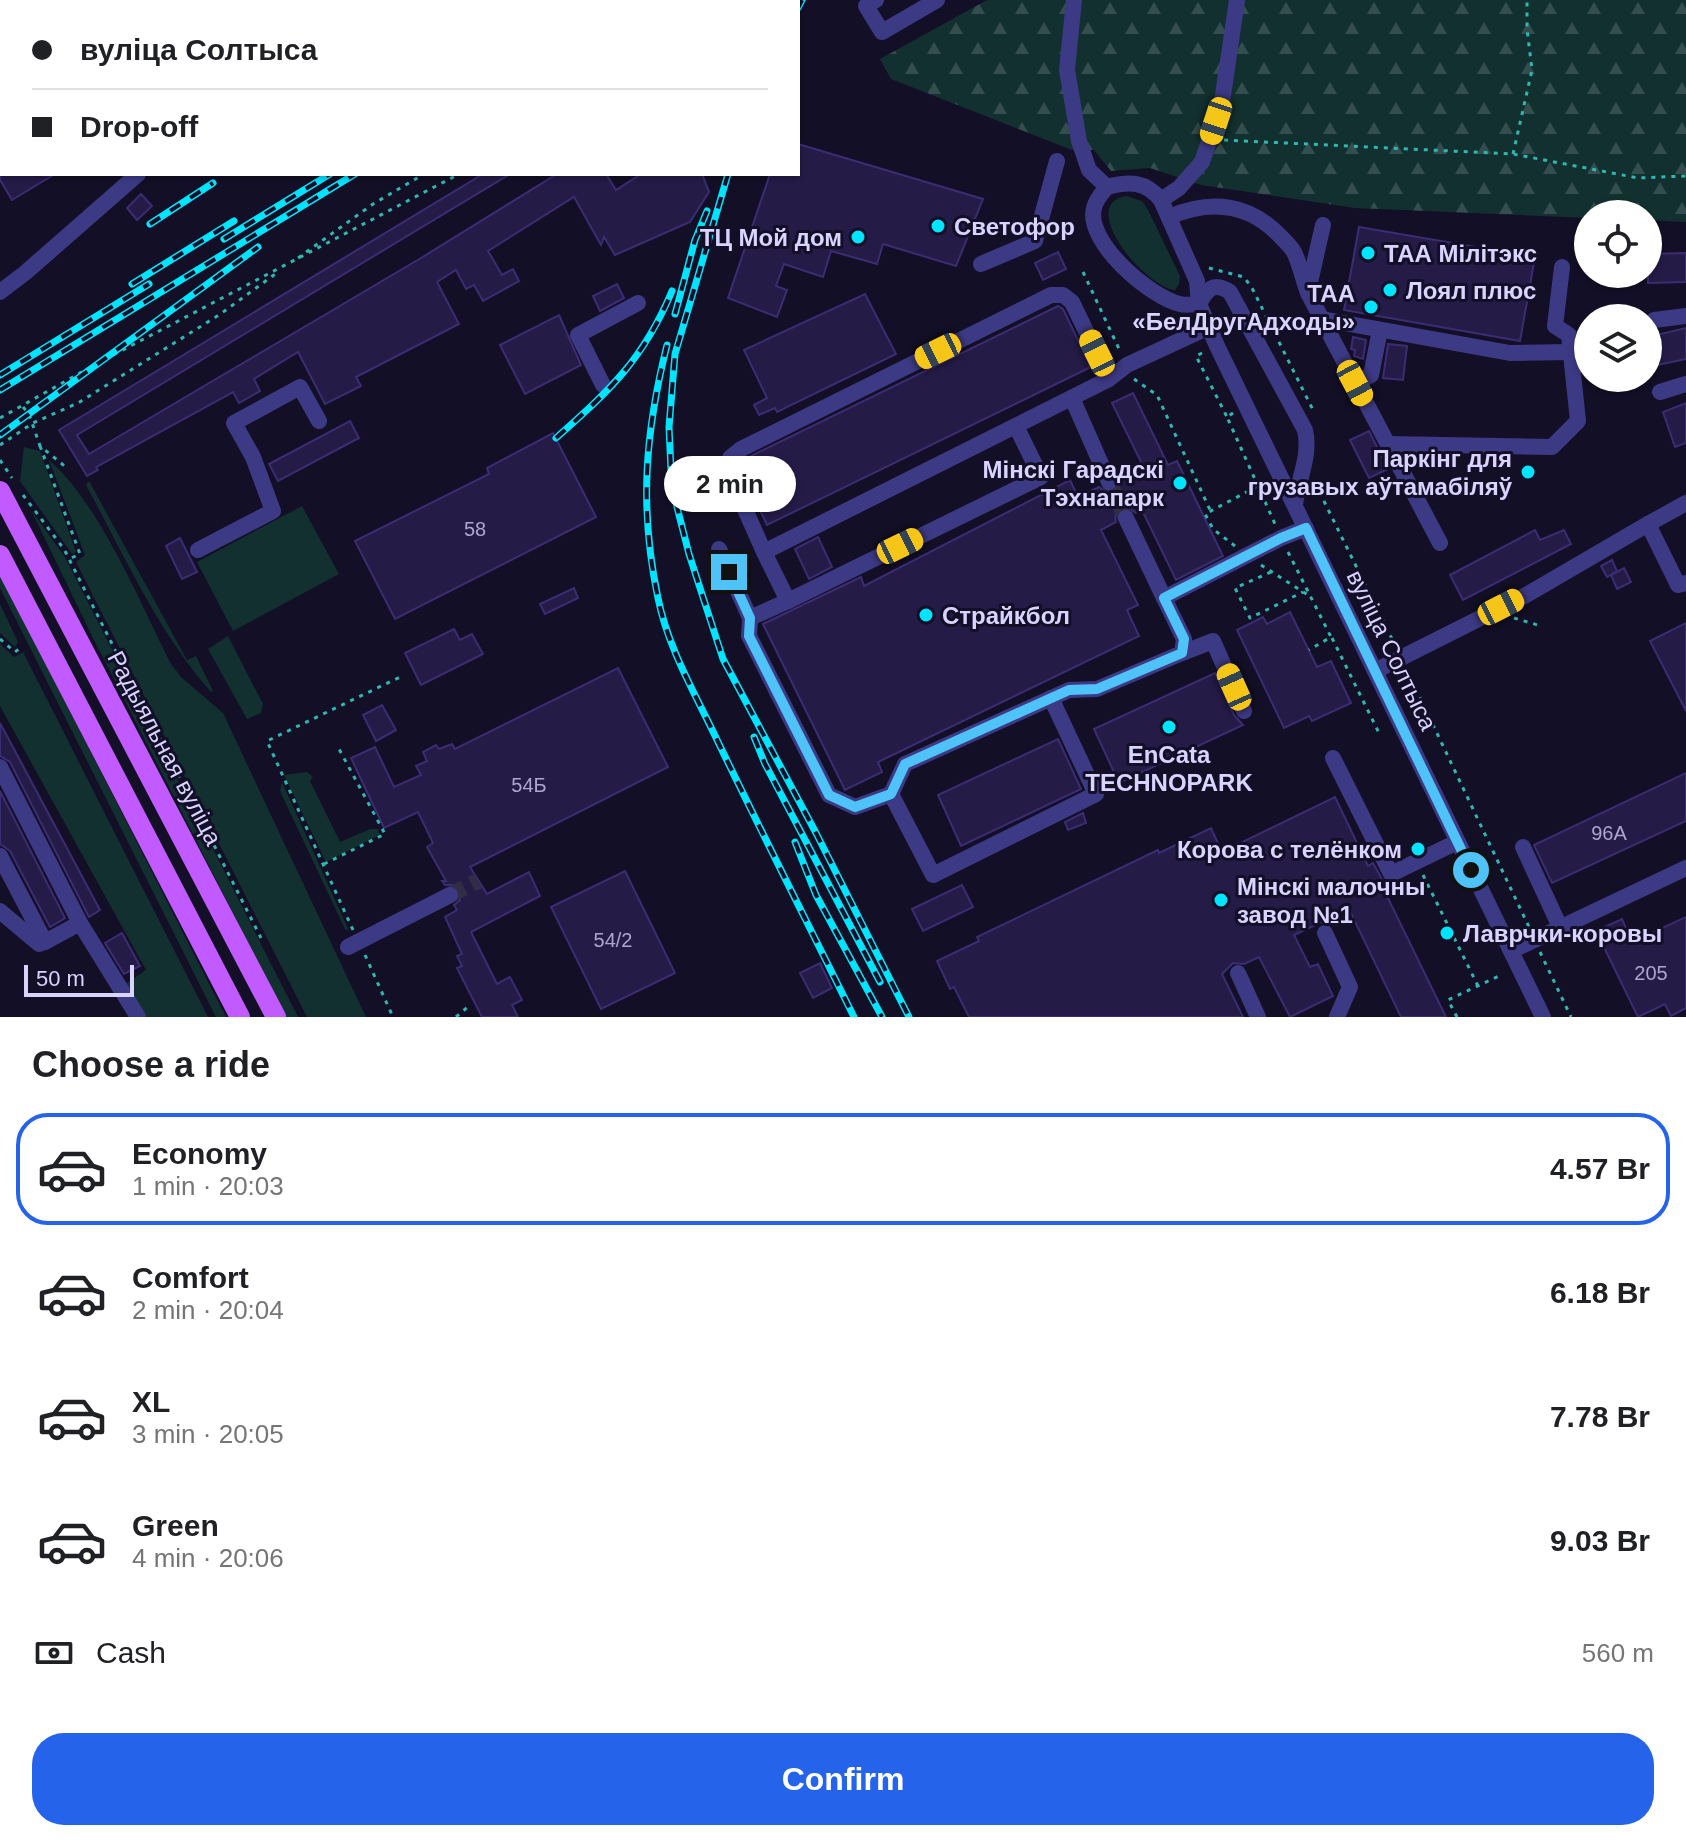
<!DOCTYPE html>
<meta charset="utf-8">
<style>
body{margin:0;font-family:Arial,sans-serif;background:#f6f6f6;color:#202124;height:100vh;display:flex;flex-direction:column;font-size:30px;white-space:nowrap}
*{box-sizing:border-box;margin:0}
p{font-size:26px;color:#757577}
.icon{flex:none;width:44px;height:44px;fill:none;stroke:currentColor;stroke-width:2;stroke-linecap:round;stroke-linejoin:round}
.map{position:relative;height:1017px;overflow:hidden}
.sheet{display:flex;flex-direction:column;background:#fff;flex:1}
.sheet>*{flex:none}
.hud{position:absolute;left:0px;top:0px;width:800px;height:176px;box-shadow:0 2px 6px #0004;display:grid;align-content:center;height:176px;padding:0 32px;background:#fff}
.controls{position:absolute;left:1574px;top:200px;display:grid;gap:16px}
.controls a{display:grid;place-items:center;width:88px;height:88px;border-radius:50%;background:#fff;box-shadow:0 2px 6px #0004;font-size:40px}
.scale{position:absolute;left:24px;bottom:20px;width:110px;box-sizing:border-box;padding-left:8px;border:4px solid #d9d4ff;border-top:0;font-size:22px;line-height:28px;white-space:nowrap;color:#d9d4ff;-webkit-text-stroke:6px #130f26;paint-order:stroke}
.end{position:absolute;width:36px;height:36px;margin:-18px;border:10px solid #4fc3f7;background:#111;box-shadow:0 0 0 4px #111}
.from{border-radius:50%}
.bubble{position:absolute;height:56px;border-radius:28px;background:#fff;box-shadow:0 2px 6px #0004;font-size:26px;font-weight:600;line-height:56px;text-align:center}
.car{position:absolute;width:24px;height:48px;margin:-24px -12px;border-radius:10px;box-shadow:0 0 6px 2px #0007;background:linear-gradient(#f5c518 24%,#345 0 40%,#f5c518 0 76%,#345 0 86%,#f5c518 0)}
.hud b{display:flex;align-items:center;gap:28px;height:76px;font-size:30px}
.hud b+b{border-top:2px solid #e0e0e0}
.hud i{width:20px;height:20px;background:#202124}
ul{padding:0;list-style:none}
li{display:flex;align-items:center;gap:24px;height:112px;margin:0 16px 12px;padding:0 16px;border:4px solid transparent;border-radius:32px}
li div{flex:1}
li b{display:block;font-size:30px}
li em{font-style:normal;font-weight:600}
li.active{border-color:#2563eb}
li>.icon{width:72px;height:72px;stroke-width:1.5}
h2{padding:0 32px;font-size:36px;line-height:96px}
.pay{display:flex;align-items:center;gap:20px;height:88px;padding:0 32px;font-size:30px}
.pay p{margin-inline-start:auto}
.action{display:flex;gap:16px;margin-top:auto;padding:16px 32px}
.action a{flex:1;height:92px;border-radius:32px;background:#2563eb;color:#fff;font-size:32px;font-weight:600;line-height:92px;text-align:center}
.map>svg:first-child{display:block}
.grass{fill:#12302f}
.forest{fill:url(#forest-firs)}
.building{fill:#241b47;stroke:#3b2d73;stroke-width:2}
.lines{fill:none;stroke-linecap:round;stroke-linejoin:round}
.minor-tunnel{stroke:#312d47;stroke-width:16;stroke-dasharray:16 8;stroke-linecap:butt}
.path{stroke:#2fb8b0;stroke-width:3;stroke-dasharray:4 6;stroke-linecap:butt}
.minor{stroke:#3d3a85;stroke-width:16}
.major{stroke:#c25bff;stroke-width:20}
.rail-casing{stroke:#00e5ff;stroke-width:7}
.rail{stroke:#130f26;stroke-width:4;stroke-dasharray:12;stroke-linecap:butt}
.route{stroke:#4fc3f7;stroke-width:10}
.poi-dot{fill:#00e5ff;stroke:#130f26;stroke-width:3}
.labels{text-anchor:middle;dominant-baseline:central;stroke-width:6;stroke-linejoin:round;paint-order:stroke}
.number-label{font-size:20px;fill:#aca6d1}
.poi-label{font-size:24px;font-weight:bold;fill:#d9d4ff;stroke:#130f26;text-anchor:start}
.street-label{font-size:24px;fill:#d9d4ff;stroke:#130f26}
</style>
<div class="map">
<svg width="1686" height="1017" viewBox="0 0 1686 1017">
<defs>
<pattern id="forest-firs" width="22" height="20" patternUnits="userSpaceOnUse" patternTransform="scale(2)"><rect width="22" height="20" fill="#12302f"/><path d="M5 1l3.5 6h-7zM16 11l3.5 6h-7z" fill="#344d4e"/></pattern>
</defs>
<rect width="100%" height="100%" fill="#130f26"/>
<g class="grass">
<path d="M 1126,196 L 1142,201 L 1148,210 L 1180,276 L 1179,284 L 1175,290 C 1146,288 1076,205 1126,196 Z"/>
<path d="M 24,447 L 40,451 L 76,552 L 72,554 L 20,481 Z"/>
<path d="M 49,460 C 100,504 140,603 171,664 L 181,677 L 223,713 L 366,1017 L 307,1017 L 76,562 L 85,555 Z"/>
<path d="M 89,481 L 187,660 L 196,656 L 213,691 L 211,692 C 158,632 124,555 86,485 Z"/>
<path d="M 302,506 L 339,574 L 233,631 L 197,562 Z"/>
<path d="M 31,510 L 65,557 L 298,1017 L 286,1017 L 93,638 Z"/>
<path d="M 0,574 L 226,1017 L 216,1017 L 0,588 Z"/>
<path d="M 0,604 L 18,642 L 15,647 L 0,633 Z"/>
<path d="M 228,636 L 263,704 L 261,713 L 247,719 L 208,649 Z"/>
<path d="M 0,644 L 14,657 L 23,652 L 208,1017 L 143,1017 L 124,985 L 146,970 L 0,706 Z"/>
<path d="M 307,772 L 313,777 L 310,781 L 340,842 L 370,829 L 378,829 L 380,835 L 326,862 L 284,775 Z"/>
<path d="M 282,782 L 349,931 L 345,929 L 280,791 Z"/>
</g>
<path class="forest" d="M 987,0 L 1686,0 L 1686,222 L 1648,220 L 1648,214 L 1588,214 L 1588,218 L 1355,208 L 1201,185 L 1150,168 L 1111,171 L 1094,150 L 1072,150 L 891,79 L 880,59 Z"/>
<g class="building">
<path d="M 798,144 L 983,199 L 956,266 L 883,244 L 877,264 L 831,251 L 823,277 L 784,264 L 776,286 L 787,290 L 777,317 L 728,298 L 770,174 L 798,174 Z"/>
<path d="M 0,174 L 55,174 L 12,200 L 0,180 Z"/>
<path d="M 483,174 L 510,174 L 77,435 L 89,454 L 421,258 L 557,174 L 606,174 L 616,190 L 641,174 L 702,174 L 709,192 L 690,222 L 615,255 L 604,237 L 601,245 L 574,197 L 488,251 L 502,275 L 513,269 L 519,281 L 483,301 L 474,285 L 466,289 L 456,270 L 437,282 L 459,324 L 356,377 L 361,386 L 325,404 L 298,352 L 254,379 L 260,391 L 239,403 L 233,392 L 96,467 L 98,470 L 87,476 L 59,430 Z"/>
<path d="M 141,194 L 152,206 L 137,220 L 127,208 Z"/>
<path d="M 1359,227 L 1535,257 L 1520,341 L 1344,310 Z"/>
<path d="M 1058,252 L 1066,269 L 1043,280 L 1035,263 Z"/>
<path d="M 1686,253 L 1686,282 L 1648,283 L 1648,254 Z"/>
<path d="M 617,284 L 624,298 L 600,311 L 593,296 Z"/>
<path d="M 865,294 L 896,354 L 777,412 L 775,408 L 759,415 L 754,405 L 767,398 L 744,350 Z"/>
<path d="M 1058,306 L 1063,309 L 1091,367 L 767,525 L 739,465 L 747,458 Z"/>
<path d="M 559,315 L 581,365 L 525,394 L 500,345 Z"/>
<path d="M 1686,328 L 1686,359 L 1648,367 L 1648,337 Z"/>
<path d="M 1353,337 L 1366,340 L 1363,359 L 1354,356 L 1355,350 L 1351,349 Z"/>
<path d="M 1388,344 L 1407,346 L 1403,380 L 1383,378 Z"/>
<path d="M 1133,393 L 1168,465 L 1177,461 L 1223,556 L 1176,580 L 1142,510 L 1136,513 L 1128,507 L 1121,508 L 1115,516 L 1116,522 L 1101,530 L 1138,605 L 1127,610 L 1139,636 L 878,762 L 882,772 L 845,790 L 763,624 L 861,577 L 864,586 L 1070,480 L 1078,497 L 1099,487 L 1107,493 L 1114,492 L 1120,484 L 1119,478 L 1143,466 L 1112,403 Z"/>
<path d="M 1686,403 L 1686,443 L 1675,447 L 1663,412 Z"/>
<path d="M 350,421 L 359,438 L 278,481 L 269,464 Z"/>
<path d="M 1369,431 L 1388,469 L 1369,478 L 1350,440 Z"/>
<path d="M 553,433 L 596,517 L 395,619 L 355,541 L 489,474 L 487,468 Z"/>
<path d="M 1535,530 L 1540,540 L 1564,530 L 1571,544 L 1463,600 L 1450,575 Z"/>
<path d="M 818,537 L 832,567 L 809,579 L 795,549 Z"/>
<path d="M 180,538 L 197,572 L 182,579 L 166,546 Z"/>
<path d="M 1612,560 L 1617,571 L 1607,577 L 1601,566 Z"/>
<path d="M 1624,568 L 1631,582 L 1617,589 L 1611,575 Z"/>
<path d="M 574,588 L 578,598 L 545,614 L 540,604 Z"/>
<path d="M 1290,612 L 1317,667 L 1331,661 L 1351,703 L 1312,721 L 1309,716 L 1284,728 L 1237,630 L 1263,617 L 1267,624 Z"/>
<path d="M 1686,623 L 1686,711 L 1650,641 Z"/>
<path d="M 454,629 L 460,640 L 472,634 L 483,654 L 421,685 L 405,653 Z"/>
<path d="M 618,668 L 668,767 L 470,867 L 487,894 L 529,872 L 540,896 L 471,932 L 497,984 L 510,977 L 522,1000 L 512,1005 L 518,1017 L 482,1017 L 457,968 L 462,966 L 457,956 L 462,954 L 445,917 L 457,910 L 454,905 L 460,900 L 460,891 L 455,885 L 445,885 L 442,881 L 446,881 L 427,847 L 433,843 L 418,812 L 384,828 L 351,758 L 375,747 L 394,787 L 421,775 L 416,766 L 427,761 L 423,752 L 436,745 L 439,749 L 452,744 L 455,749 Z"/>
<path d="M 1215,673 L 1234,715 L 1243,725 L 1119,783 L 1094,729 Z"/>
<path d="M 382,705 L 396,730 L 376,741 L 363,715 Z"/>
<path d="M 0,723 L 100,910 L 89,917 L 10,762 L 0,756 Z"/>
<path d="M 1058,739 L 1081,789 L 961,846 L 938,795 Z"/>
<path d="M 1686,773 L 1686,821 L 1552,883 L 1534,845 Z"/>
<path d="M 0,791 L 65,918 L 50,927 L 10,851 L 0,844 Z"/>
<path d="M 1335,797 L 1368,866 L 1373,863 L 1384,883 L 1395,884 L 1384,890 L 1446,1017 L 1401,1017 L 1349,909 L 1294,935 L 1310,967 L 1318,964 L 1333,996 L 1290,1017 L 1259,957 L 1244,964 L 1233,963 L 1222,974 L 1243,1017 L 969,1017 L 954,987 L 950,989 L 937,961 L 979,941 L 977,937 L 1158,850 L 1159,853 L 1211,828 L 1222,852 Z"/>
<path d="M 1083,813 L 1086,823 L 1068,830 L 1065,822 Z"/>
<path d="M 625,871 L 675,973 L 601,1009 L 551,907 Z"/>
<path d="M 962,885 L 973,907 L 923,931 L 912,909 Z"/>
<path d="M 1686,917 L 1686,1008 L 1671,1016 L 1665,1004 L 1638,1017 L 1596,931 L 1622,919 L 1632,942 Z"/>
<path d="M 122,933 L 140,966 L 124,974 L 105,943 Z"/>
<path d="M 820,963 L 832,988 L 813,998 L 800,973 Z"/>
</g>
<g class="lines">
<g class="minor-tunnel">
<path d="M 1109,482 L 1126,518"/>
<path d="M 450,895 L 478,881"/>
</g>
<g class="path">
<path d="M 715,2 L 718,0"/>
<path d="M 762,2 L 766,0"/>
<path d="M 1224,140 L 1513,154 L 1638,178 L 1686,176"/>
<path d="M 1513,154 L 1532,70 L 1527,29 L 1527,0"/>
<path d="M 298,258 L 373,204 L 424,174"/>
<path d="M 1209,268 L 1244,277 L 1252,288 L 1314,412"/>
<path d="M 1083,272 L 1120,351"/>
<path d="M 1202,353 L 1196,356 L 1227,417"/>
<path d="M 1134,379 L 1157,395 L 1211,512"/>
<path d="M 23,407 L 29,414 L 40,446 L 67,468"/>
<path d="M 1233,413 L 1227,417 L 1275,524"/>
<path d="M 0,418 L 96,364 L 459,174"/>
<path d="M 0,445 L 33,423 L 78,403 L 219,315 L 278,272"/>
<path d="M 40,446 L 80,554 L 69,559"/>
<path d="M 0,460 L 12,478"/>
<path d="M 1315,483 L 1395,645"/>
<path d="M 23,495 L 64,549 L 261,938"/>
<path d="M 1235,546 L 1213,529 L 1205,514 L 1258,486"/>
<path d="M 1288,552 L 1331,637 L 1309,650"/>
<path d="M 1261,565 L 1308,595"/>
<path d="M 1271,572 L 1235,588 L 1250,618 L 1303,592"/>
<path d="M 1514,618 L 1541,626"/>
<path d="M 1332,638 L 1380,735"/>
<path d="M 0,639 L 15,652 L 23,646"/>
<path d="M 1407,670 L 1529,927"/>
<path d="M 324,864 L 385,834 L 339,749"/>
<path d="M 1423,875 L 1478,986"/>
<path d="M 353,930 L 267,741 L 400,677"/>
<path d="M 1540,952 L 1571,1017"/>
<path d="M 365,955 L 393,1017"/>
<path d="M 456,1017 L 470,1005"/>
<path d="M 1457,1017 L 1448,1000 L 1499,976"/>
</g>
<g class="minor">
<path d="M 18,0 L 19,2"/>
<path d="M 162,0 L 163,2"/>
<path d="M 303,0 L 304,2"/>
<path d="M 876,0 L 866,6 L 882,32 L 937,0"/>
<path d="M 1074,0 L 1067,70 L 1079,141 L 1089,170 L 1107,187"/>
<path d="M 219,2 L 223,0"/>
<path d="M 0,133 L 2,132"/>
<path d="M 1161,200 L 1179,188 L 1202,162 L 1222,102 L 1237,0"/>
<path d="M 1169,217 C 1211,199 1250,203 1282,238 C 1286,242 1291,247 1294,252 C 1300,264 1303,280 1308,293 L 1440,543"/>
<path d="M 981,264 L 1035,241 L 1057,161"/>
<path d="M 1308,291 L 1323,225"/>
<path d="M 0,292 L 25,273 L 138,174"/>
<path d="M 1199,304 C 1194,304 1185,306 1180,304 C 1150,297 1085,242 1094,208 C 1096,199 1102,193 1107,187 C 1129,181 1146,181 1161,200 L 1197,281 L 1199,304 L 1217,346 L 1543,1017"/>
<path d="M 1199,304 C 1207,289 1214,281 1230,292 L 1305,430 C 1311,456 1298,479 1295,505"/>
<path d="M 1322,319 L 1510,353 L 1571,352"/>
<path d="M 1654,320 L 1686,316"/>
<path d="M 1109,379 L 1072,302 L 1063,295 L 1051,295 L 741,449 L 730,458 L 727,469 L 764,552 L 1109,379 L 1127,365 L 1209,327"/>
<path d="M 1355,383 L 1371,375 L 1380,330"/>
<path d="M 603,385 L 578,335 L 638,303"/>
<path d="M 1660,392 L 1686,384"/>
<path d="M 1072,398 L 1109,482"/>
<path d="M 1388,444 L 1552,447 L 1578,421 L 1569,335 L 1555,326 L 1562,267"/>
<path d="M 1126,518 L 1164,598"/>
<path d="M 1648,524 L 1686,503"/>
<path d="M 719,549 L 750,618"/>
<path d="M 198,550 L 273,511 L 253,457 L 234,423 L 300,387 L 319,421"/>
<path d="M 764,552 L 788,601 L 750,618 L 749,636 L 829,795 L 855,807 L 891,794 L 905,764 L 1069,690 L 1097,689 L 1182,653 L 1184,639 L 1164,598 L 1281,538 L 1306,528"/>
<path d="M 788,601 L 1041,477 L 1016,426"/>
<path d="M 1182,653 L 1213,641 L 1244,711"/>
<path d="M 1375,671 L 1526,595 L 1648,524 L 1678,585 L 1686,583"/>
<path d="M 1333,758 L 1391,874 L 1457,842"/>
<path d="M 0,767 L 80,923 L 138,1017"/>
<path d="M 891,794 L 933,875 L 1096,794 L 1051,698"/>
<path d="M 1523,847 L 1560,927"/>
<path d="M 0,856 L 45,942 L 80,923"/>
<path d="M 0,911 L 39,944 L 45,942"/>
<path d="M 1325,933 L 1350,987 L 1337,1017"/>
<path d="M 348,947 L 450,895"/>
<path d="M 1511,951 L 1686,868"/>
<path d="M 1238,973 L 1258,1017"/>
</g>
<g class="major">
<path d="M 0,491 L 276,1017"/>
<path d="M 0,555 L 240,1017"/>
</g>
<g class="rail-casing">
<g id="rail">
<path d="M 386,2 L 389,0"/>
<path d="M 425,2 L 428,0"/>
<path d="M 468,2 L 472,0"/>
<path d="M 491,2 L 495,0"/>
<path d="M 587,2 L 590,0"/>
<path d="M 612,2 L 615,0"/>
<path d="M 635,2 L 638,0"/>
<path d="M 798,8 L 802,0"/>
<path d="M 728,174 L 675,354 L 669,427 L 671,470 L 677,507 L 689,554 L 723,659 L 816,833 L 909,1017"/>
<path d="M 150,224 L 213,183"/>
<path d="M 224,239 L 330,174"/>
<path d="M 132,284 L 234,221"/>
<path d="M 675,314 L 695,240 L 707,211"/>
<path d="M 667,345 C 645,433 639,508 658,598 C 668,649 697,697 719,744 C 763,835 809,926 854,1017"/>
<path d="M 0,375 L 149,284"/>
<path d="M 0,390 L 355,174"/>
<path d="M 0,435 L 258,247"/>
<path d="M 556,438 C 610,390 643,360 672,291"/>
<path d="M 754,737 L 765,764 L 880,982"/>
<path d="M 795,842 L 816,895 L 882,1017"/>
</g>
</g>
<use href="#rail" class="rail"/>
</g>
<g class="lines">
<path class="route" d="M 729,572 L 750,618 L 749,636 L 829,795 L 855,807 L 891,794 L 905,764 L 1069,690 L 1097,689 L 1182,653 L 1184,639 L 1164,598 L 1281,538 L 1306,528 L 1471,870"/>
</g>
<g class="poi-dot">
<circle cx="938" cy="226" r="8"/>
<circle cx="858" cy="237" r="8"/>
<circle cx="1368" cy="253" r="8"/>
<circle cx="1390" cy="290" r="8"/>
<circle cx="1371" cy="307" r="8"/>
<circle cx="1528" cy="472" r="8"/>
<circle cx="1180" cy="483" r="8"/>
<circle cx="926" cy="615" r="8"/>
<circle cx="1169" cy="727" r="8"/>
<circle cx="1418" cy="849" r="8"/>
<circle cx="1221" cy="900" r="8"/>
<circle cx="1447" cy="933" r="8"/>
</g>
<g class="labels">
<g class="number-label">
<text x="475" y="529">58</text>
<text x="529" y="785">54Б</text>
<text x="1609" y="833">96А</text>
<text x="613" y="940">54/2</text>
<text x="1651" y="973">205</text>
</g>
<g class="poi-label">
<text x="954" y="226">Светофор</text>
<text x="842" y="237" text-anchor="end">ТЦ Мой дом</text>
<text x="1384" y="253">ТАА Мілітэкс</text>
<text x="1406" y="290">Лоял плюс</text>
<text x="1355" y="293" text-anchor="end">ТАА<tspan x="1355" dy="28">«БелДругАдходы»</tspan></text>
<text x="1512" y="458" text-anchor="end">Паркінг для<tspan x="1512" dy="28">грузавых аўтамабіляў</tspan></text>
<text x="1164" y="469" text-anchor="end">Мінскі Гарадскі<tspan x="1164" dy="28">Тэхнапарк</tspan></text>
<text x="942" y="615">Страйкбол</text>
<text x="1169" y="754" text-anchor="middle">EnCata<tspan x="1169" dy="28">TECHNOPARK</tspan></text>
<text x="1402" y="849" text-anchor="end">Корова с телёнком</text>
<text x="1237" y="886">Мінскі малочны<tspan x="1237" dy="28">завод №1</tspan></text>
<text x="1463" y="933">Лаврчки-коровы</text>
</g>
<g class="street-label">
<text transform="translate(1392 650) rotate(64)">вуліца Солтыса</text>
<text transform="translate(165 748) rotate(62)">Радыяльная вуліца</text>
</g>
</g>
</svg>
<div class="controls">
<a><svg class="icon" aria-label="locate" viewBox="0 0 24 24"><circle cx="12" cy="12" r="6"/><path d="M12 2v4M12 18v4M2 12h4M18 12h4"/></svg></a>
<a><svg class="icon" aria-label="layers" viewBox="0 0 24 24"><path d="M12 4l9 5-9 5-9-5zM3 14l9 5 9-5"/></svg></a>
</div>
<div class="scale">50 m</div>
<i class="end from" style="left:1471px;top:870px"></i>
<i class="end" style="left:729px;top:572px"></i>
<div class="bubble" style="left:664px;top:456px;width:132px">2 min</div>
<i class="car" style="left:1216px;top:121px;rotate:198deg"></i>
<i class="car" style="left:938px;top:351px;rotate:244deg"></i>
<i class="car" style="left:1097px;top:353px;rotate:334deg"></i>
<i class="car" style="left:1355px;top:383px;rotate:152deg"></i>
<i class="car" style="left:900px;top:546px;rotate:64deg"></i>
<i class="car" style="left:1501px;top:607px;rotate:63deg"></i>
<i class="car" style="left:1234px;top:687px;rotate:336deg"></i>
<div class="hud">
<b><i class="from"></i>вуліца Солтыса</b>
<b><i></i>Drop-off</b>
</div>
</div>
<section class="sheet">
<h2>Choose a ride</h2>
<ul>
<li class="active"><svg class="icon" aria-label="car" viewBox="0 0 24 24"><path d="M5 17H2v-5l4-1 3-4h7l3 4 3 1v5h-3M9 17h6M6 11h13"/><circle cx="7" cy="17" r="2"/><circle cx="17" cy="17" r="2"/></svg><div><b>Economy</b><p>1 min · 20:03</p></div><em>4.57 Br</em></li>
<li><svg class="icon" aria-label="car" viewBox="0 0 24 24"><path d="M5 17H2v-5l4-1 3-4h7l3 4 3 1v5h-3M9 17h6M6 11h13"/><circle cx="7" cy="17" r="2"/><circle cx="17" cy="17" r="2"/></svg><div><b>Comfort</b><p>2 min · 20:04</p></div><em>6.18 Br</em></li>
<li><svg class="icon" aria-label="car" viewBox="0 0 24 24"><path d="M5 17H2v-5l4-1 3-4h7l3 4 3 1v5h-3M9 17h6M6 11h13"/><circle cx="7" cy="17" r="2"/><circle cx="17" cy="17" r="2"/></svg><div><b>XL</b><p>3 min · 20:05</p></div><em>7.78 Br</em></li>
<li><svg class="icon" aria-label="car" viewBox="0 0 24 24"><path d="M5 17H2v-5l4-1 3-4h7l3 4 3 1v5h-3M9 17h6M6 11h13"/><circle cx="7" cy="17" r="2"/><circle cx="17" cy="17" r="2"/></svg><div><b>Green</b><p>4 min · 20:06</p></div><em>9.03 Br</em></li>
</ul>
<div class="pay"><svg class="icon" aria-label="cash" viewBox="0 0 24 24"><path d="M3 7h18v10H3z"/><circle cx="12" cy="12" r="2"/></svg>Cash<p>560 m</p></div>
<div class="action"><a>Confirm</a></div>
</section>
